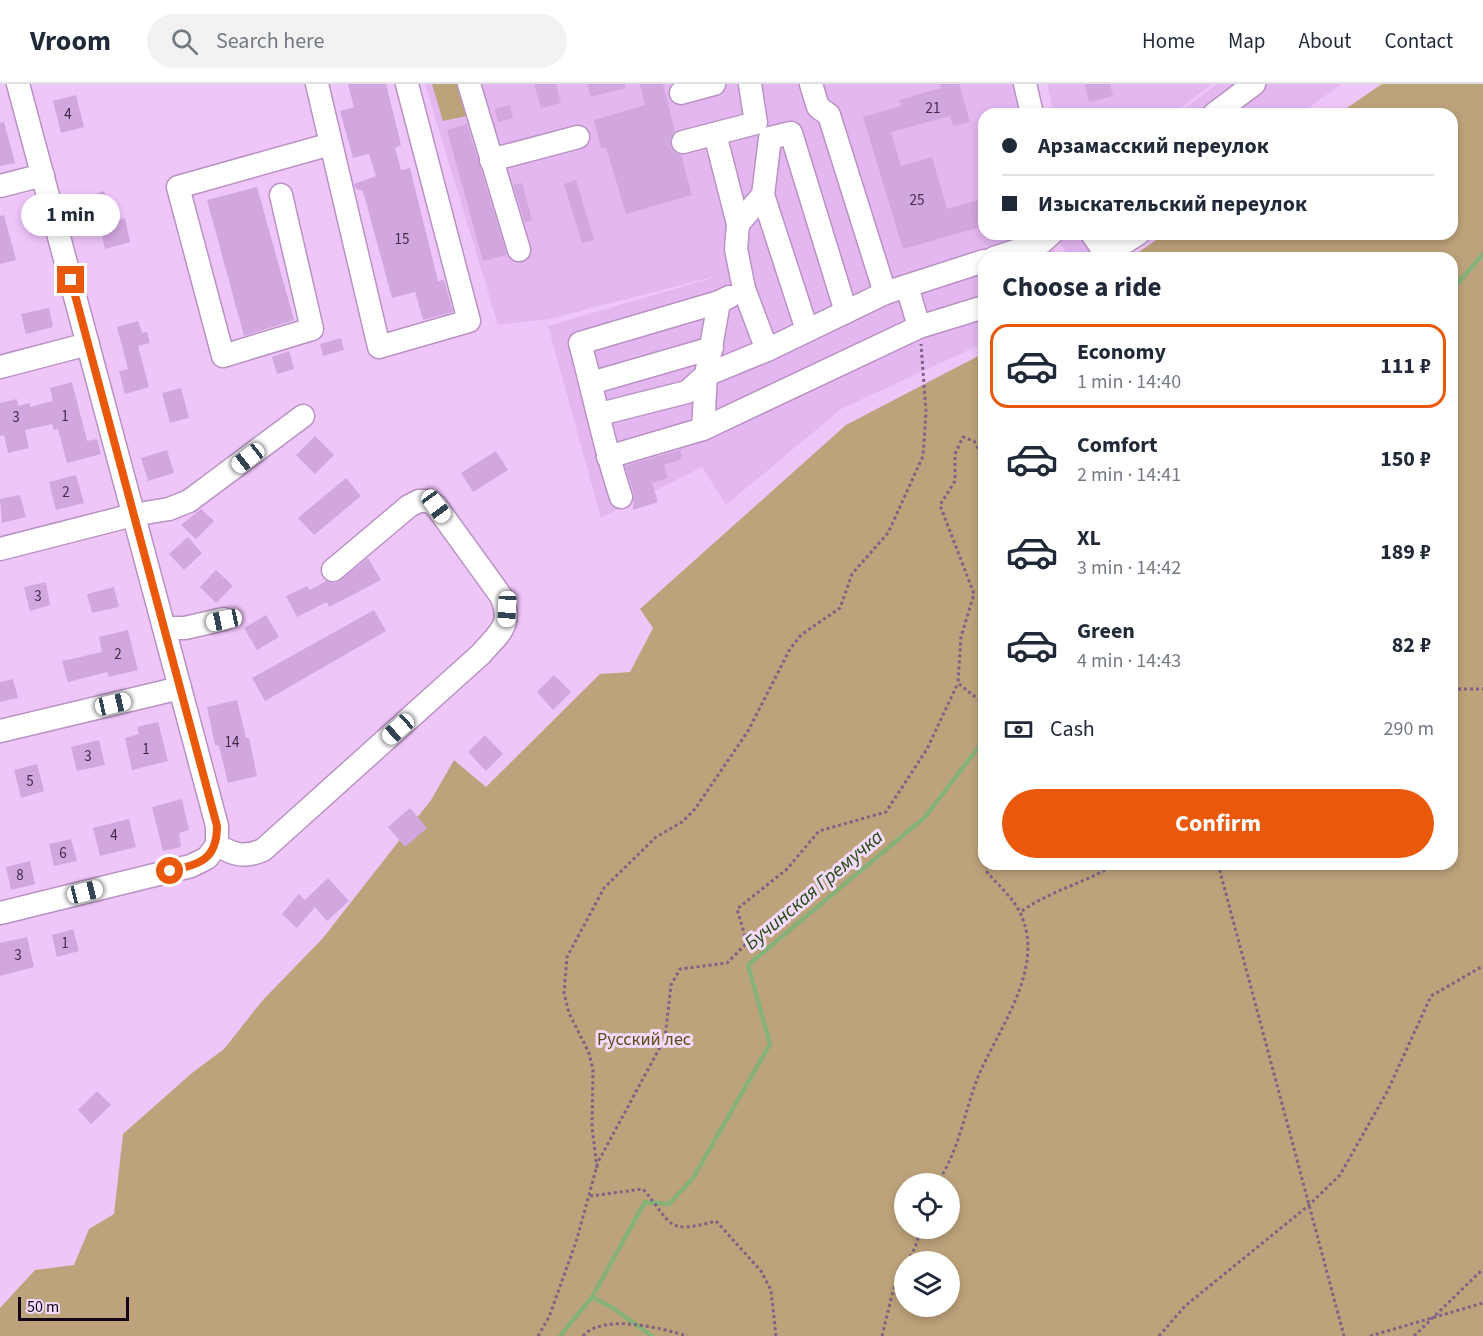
<!DOCTYPE html>
<meta charset="utf-8">
<style>
body{margin:0;font-family:"Source Sans 3",sans-serif;background:#f2f2f3;color:#1f2937;height:100vh;display:flex;flex-direction:column;font-size:22px;white-space:nowrap}
*{box-sizing:border-box;margin:0}
p{font-size:20px;color:#747a83}
.icon{flex:none;width:33px;height:33px;fill:none;stroke:currentColor;stroke-width:2;stroke-linecap:round;stroke-linejoin:round}
.map{position:relative;flex:1;overflow:hidden}
.panel{position:absolute;left:978px;top:168px;width:480px;height:618px;display:flex;flex-direction:column;background:#fff;border-radius:18px;box-shadow:0 3px 9px #0003}
.panel>*{flex:none}
.guide{position:absolute;left:978px;top:24px;width:480px;height:132px;border-radius:18px;box-shadow:0 3px 9px #0003;display:grid;align-content:center;height:132px;padding:0 24px;background:#fff}
.tools{position:absolute;left:894px;top:1089px;display:grid;gap:12px}
.tools a{display:grid;place-items:center;width:66px;height:66px;border-radius:50%;background:#fff;box-shadow:0 3px 9px #0003;font-size:30px}
.scale{position:absolute;left:18px;bottom:15px;width:111px;box-sizing:border-box;padding-left:6px;border:3px solid #120516;border-top:0;font-size:16px;line-height:21px;white-space:nowrap;color:#120516;-webkit-text-stroke:4px #f3dafa;paint-order:stroke}
.end{position:absolute;width:27px;height:27px;margin:-14px;border:8px solid #ea580c;background:#fff;box-shadow:0 0 0 3px #fff}
.from{border-radius:50%}
.bubble{position:absolute;height:42px;border-radius:21px;background:#fff;box-shadow:0 3px 9px #0003;font-size:20px;font-weight:700;line-height:42px;text-align:center}
.car{position:absolute;width:18px;height:36px;margin:-18px -9px;border-radius:8px;box-shadow:0 0 4px 2px #0007;background:linear-gradient(#fff 24%,#345 0 40%,#fff 0 76%,#345 0 86%,#fff 0)}
.guide b{display:flex;align-items:center;gap:21px;height:57px;font-size:22px}
.guide b+b{border-top:2px solid #e0e1e3}
.guide i{width:15px;height:15px;background:#1f2937}
ul{padding:0;list-style:none}
li{display:flex;align-items:center;gap:18px;height:84px;margin:0 12px 9px;padding:0 12px;border:3px solid transparent;border-radius:18px}
li div{flex:1}
li b{display:block;font-size:22px}
li em{font-style:normal;font-weight:700}
li.selected{border-color:#ea580c}
li>.icon{width:54px;height:54px;stroke-width:1.5}
h2{padding:0 24px;font-size:27px;line-height:72px}
.pay{display:flex;align-items:center;gap:15px;height:66px;padding:0 24px;font-size:22px}
.pay p{margin-inline-start:auto}
.button{display:flex;gap:12px;margin-top:auto;padding:12px 24px}
.button a{flex:1;height:69px;border-radius:36px;background:#ea580c;color:#fff;font-size:24px;font-weight:700;line-height:69px;text-align:center}
header{display:flex;align-items:center;gap:36px;box-sizing:border-box;height:84px;padding:0 30px;background:#fff;border-bottom:2px solid #e0e1e3}
header strong{font-size:28px}
nav{display:flex;gap:33px;margin-inline-start:auto;font-size:21px}
.search{width:420px;height:54px;background:#f2f2f3;display:flex;align-items:center;gap:15px;box-sizing:border-box;padding:0 21px;border-radius:33px;color:#747a83;font-size:22px}
.map>svg:first-child{display:block}
.built{fill:#e4b7f1}
.green{fill:#bda37b;fill-rule:evenodd}
.lines{fill:none;stroke-linecap:round;stroke-linejoin:round}
.stream{stroke:#86b178;stroke-width:4.5}
.building{fill:#d2a6df}
.minor-casing{stroke:#b992c4;stroke-width:25}
.path{stroke:#7e6385;stroke-width:3;stroke-dasharray:3 3;stroke-linecap:butt}
.minor{stroke:#fff;stroke-width:22}
.route{stroke:#ea580c;stroke-width:8}
.labels{text-anchor:middle;dominant-baseline:central;stroke-width:6;stroke-linejoin:round;paint-order:stroke}
.number-label{font-size:15px;fill:#422d48}
.park-label{font-size:18px;fill:#644918;stroke:#f3dafa}
.water-label{font-size:20px;font-style:italic;fill:#214b11;stroke:#f3dafa}
</style>
<header>
<strong>Vroom</strong>
<div class="search"><svg class="icon" aria-label="search" viewBox="0 0 24 24"><circle cx="10" cy="10" r="6"/><path d="M15 15l6 6"/></svg>Search here</div>
<nav><a>Home</a><a>Map</a><a>About</a><a>Contact</a></nav>
</header>
<div class="map">
<svg width="1483" height="1252" viewBox="0 0 1483 1252">
<rect width="100%" height="100%" fill="#efc6fa"/>
<g class="built">
<path d="M 425,0 L 1013,0 L 1020,30 L 984,30 L 984,150 L 1050,150 L 1056,174 L 984,174 L 984,259 L 841,325 L 726,421 L 702,383 L 601,434 L 548,242 L 712,194 L 710,181 L 712,193 L 549,235 L 498,241 Z"/>
<path d="M 1047,0 L 1212,0 L 1173,30 L 1054,30 Z"/>
<path d="M 1217,0 L 1342,0 L 1300,30 L 1177,30 Z"/>
<path d="M 1061,150 L 1130,150 L 1096,174 L 1070,174 L 1056,153 Z"/>
</g>
<g class="green">
<path d="M 432,0 L 458,0 L 467,32 L 443,37 Z"/>
<path d="M 1382,0 L 1483,0 L 1483,1252 L 0,1252 L 0,1224 L 35,1186 L 74,1181 L 89,1145 L 114,1130 L 123,1050 L 192,989 L 224,965 L 262,917 L 323,854 L 431,716 L 454,676 L 486,703 L 600,590 L 630,588 L 653,544 L 640,525 L 846,341 L 984,269 L 984,780 L 1452,780 L 1452,174 L 1130,174 L 1165,150 L 1452,150 L 1452,30 L 1338,30 ZM 904,1100 L 950,1100 L 950,1144 L 904,1144 ZM 904,1178 L 950,1178 L 950,1222 L 904,1222 Z"/>
</g>
<g class="lines">
<g class="stream">
<path d="M 1452,206 L 1483,170"/>
<path d="M 592,1213 L 613,1224 L 652,1252"/>
<path d="M 560,1252 L 592,1213 L 645,1118 L 669,1120 L 693,1094 L 770,960 L 748,881 L 925,733 L 984,656"/>
</g>
</g>
<g class="building">
<path d="M 348,0 L 386,0 L 401,61 L 395,64 L 401,86 L 410,84 L 438,197 L 444,196 L 453,228 L 423,236 L 415,208 L 392,214 L 363,107 L 356,105 L 354,100 L 376,92 L 369,70 L 353,74 L 340,27 L 354,23 Z"/>
<path d="M 534,0 L 556,0 L 561,19 L 541,24 Z"/>
<path d="M 587,0 L 625,0 L 625,4 L 591,13 Z"/>
<path d="M 640,0 L 663,0 L 675,47 L 670,54 L 670,62 L 674,68 L 681,71 L 692,111 L 626,130 L 606,63 L 601,64 L 594,36 L 645,21 Z"/>
<path d="M 940,0 L 959,0 L 970,38 L 953,42 L 950,32 L 891,48 L 901,82 L 932,73 L 947,125 L 984,114 L 984,142 L 903,165 L 863,33 L 901,22 L 899,16 L 941,4 Z"/>
<path d="M 1085,0 L 1110,0 L 1113,12 L 1089,18 Z"/>
<path d="M 76,11 L 84,43 L 61,49 L 53,17 Z"/>
<path d="M 510,21 L 513,34 L 498,38 L 495,25 Z"/>
<path d="M 4,38 L 15,79 L 0,82 L 0,39 Z"/>
<path d="M 467,40 L 507,171 L 483,177 L 447,46 Z"/>
<path d="M 576,96 L 594,156 L 582,159 L 564,100 Z"/>
<path d="M 522,99 L 532,136 L 525,138 L 513,101 Z"/>
<path d="M 257,103 L 294,236 L 244,252 L 207,116 Z"/>
<path d="M 104,107 L 114,138 L 125,134 L 130,158 L 105,165 L 97,130 L 88,133 L 82,114 Z"/>
<path d="M 4,131 L 16,176 L 0,180 L 0,132 Z"/>
<path d="M 49,224 L 53,243 L 26,250 L 21,230 Z"/>
<path d="M 138,237 L 142,249 L 147,248 L 150,259 L 138,262 L 149,303 L 125,310 L 119,287 L 128,285 L 117,243 Z"/>
<path d="M 341,254 L 344,266 L 323,272 L 320,260 Z"/>
<path d="M 289,267 L 294,285 L 277,290 L 272,273 Z"/>
<path d="M 72,298 L 87,357 L 97,355 L 101,370 L 67,379 L 58,345 L 54,346 L 52,340 L 25,346 L 29,364 L 8,369 L 4,351 L 0,352 L 0,319 L 17,315 L 18,322 L 30,319 L 30,323 L 53,317 L 50,304 Z"/>
<path d="M 181,304 L 189,334 L 170,339 L 162,309 Z"/>
<path d="M 315,352 L 334,371 L 315,390 L 296,371 Z"/>
<path d="M 167,366 L 174,389 L 148,397 L 141,374 Z"/>
<path d="M 680,366 L 682,375 L 664,381 L 668,394 L 652,399 L 658,418 L 633,426 L 634,409 L 625,382 Z"/>
<path d="M 496,367 L 508,386 L 473,408 L 461,389 Z"/>
<path d="M 76,391 L 84,419 L 56,426 L 49,398 Z"/>
<path d="M 346,394 L 361,412 L 314,451 L 298,434 Z"/>
<path d="M 20,411 L 26,433 L 2,439 L 0,415 Z"/>
<path d="M 201,425 L 214,437 L 196,455 L 181,441 Z"/>
<path d="M 188,453 L 202,469 L 184,486 L 169,470 Z"/>
<path d="M 368,474 L 381,496 L 329,523 L 327,518 L 297,533 L 286,512 L 307,502 L 310,506 L 326,497 L 336,499 Z"/>
<path d="M 216,486 L 233,502 L 216,519 L 200,503 Z"/>
<path d="M 46,498 L 50,521 L 30,527 L 24,503 Z"/>
<path d="M 114,503 L 119,523 L 92,529 L 87,510 Z"/>
<path d="M 374,526 L 386,547 L 265,617 L 252,594 Z"/>
<path d="M 266,531 L 279,553 L 257,566 L 244,544 Z"/>
<path d="M 128,546 L 138,586 L 109,593 L 107,588 L 68,598 L 62,577 L 102,568 L 99,553 Z"/>
<path d="M 554,591 L 571,608 L 553,626 L 537,608 Z"/>
<path d="M 13,595 L 18,614 L 0,618 L 0,598 Z"/>
<path d="M 237,616 L 246,654 L 249,654 L 257,692 L 228,699 L 219,662 L 215,661 L 207,623 Z"/>
<path d="M 158,638 L 168,677 L 132,686 L 125,654 L 139,650 L 137,643 Z"/>
<path d="M 485,651 L 503,670 L 486,687 L 468,668 Z"/>
<path d="M 99,656 L 105,681 L 77,687 L 71,663 Z"/>
<path d="M 37,680 L 44,707 L 21,714 L 14,686 Z"/>
<path d="M 182,715 L 189,746 L 179,749 L 181,763 L 163,767 L 152,723 Z"/>
<path d="M 410,724 L 427,744 L 405,763 L 388,743 Z"/>
<path d="M 129,735 L 136,763 L 100,772 L 93,744 Z"/>
<path d="M 71,755 L 77,777 L 54,782 L 49,760 Z"/>
<path d="M 30,777 L 35,800 L 11,806 L 6,783 Z"/>
<path d="M 328,794 L 349,817 L 327,837 L 315,823 L 297,844 L 282,830 L 299,810 L 305,816 Z"/>
<path d="M 73,845 L 79,867 L 57,873 L 52,851 Z"/>
<path d="M 27,853 L 34,883 L 0,892 L 0,859 Z"/>
<path d="M 97,1007 L 111,1021 L 91,1040 L 78,1026 Z"/>
</g>
<g class="lines">
<g class="minor-casing">
<g id="minor">
<path d="M 18,0 L 217,742 L 217,761"/>
<path d="M 317,0 L 379,263 L 469,237 L 407,0"/>
<path d="M 469,0 L 519,166"/>
<path d="M 811,0 L 818,23 L 829,31 L 885,209"/>
<path d="M 1025,0 L 1032,30"/>
<path d="M 681,9 L 714,0"/>
<path d="M 1214,30 L 1254,0"/>
<path d="M 715,50 L 738,140 L 736,165 L 744,205 L 767,266"/>
<path d="M 683,58 L 756,39 L 750,0"/>
<path d="M 491,76 L 578,53"/>
<path d="M 0,102 L 43,91"/>
<path d="M 281,111 L 312,245 L 223,272 L 178,103 L 331,60"/>
<path d="M 763,111 L 807,246"/>
<path d="M 738,140 L 763,111 L 770,54 L 791,49 L 846,228"/>
<path d="M 1092,150 L 1106,170 L 1138,150"/>
<path d="M 994,174 L 1042,158 L 1051,150"/>
<path d="M 907,202 L 919,243"/>
<path d="M 0,283 L 88,260"/>
<path d="M 591,299 L 712,264"/>
<path d="M 600,330 L 687,308 L 706,291 L 767,266 L 885,209 L 984,177"/>
<path d="M 703,345 L 706,291 L 719,218 L 729,213"/>
<path d="M 608,373 L 703,345 L 919,243 L 984,223"/>
<path d="M 621,413 C 604,363 594,310 580,259 L 719,218"/>
<path d="M 0,465 L 133,431 L 169,425 L 189,417 L 303,332"/>
<path d="M 165,544 L 185,544 L 224,535"/>
<path d="M 0,647 L 180,604"/>
<path d="M 217,761 C 234,771 244,774 263,766 L 481,570 C 499,549 514,541 501,512 L 436,422 L 429,417 L 419,417 L 409,422 L 333,486"/>
<path d="M 0,829 L 191,782 L 207,774 L 217,761"/>
</g>
</g>
<g class="path">
<path d="M 984,375 L 974,357 L 963,353 L 955,370 L 955,397 L 940,421 L 974,510 L 961,553 L 958,599 L 984,620"/>
<path d="M 1452,605 L 1483,605"/>
<path d="M 1218,780 L 1344,1252"/>
<path d="M 1022,827 C 1051,806 1084,800 1115,780"/>
<path d="M 597,1084 L 592,1043 L 593,986 L 589,969 L 569,929 L 564,909 L 567,873 L 604,804 L 656,753 L 682,738 L 695,725 L 748,647 L 790,565 L 801,551 L 840,524 L 852,490 L 888,449 L 923,372 L 926,328 L 921,260"/>
<path d="M 936,1100 C 959,1069 964,1028 978,993 C 996,950 1034,900 1027,851 C 1022,820 1006,810 986,787 L 988,780"/>
<path d="M 590,1112 L 643,1105 C 673,1140 665,1151 716,1137 L 761,1187 L 771,1206 L 776,1252"/>
<path d="M 907,1178 L 915,1164 L 921,1144"/>
<path d="M 538,1252 L 549,1233 L 576,1158 L 598,1078 L 665,954 L 671,901 L 680,885 L 727,879 L 747,859 L 737,825 L 787,785 L 819,747 L 886,728 L 927,665 L 958,599"/>
<path d="M 583,1252 C 603,1229 661,1244 687,1252"/>
<path d="M 882,1252 L 893,1207 L 904,1181"/>
<path d="M 1159,1252 L 1185,1222 L 1308,1122 L 1340,1091 L 1388,1006 L 1431,912 L 1483,882"/>
<path d="M 1370,1252 L 1483,1219"/>
<path d="M 1414,1252 L 1483,1185"/>
</g>
<use href="#minor" class="minor"/>
</g>
<g class="lines">
<path class="route" d="M 71,196 L 217,742 C 217,776 200,780 170,787"/>
</g>
<g class="labels">
<g class="number-label">
<text x="933" y="24">21</text>
<text x="68" y="30">4</text>
<text x="917" y="116">25</text>
<text x="402" y="155">15</text>
<text x="65" y="332">1</text>
<text x="16" y="333">3</text>
<text x="66" y="408">2</text>
<text x="38" y="512">3</text>
<text x="118" y="570">2</text>
<text x="232" y="658">14</text>
<text x="146" y="665">1</text>
<text x="88" y="672">3</text>
<text x="30" y="697">5</text>
<text x="114" y="751">4</text>
<text x="63" y="769">6</text>
<text x="20" y="791">8</text>
<text x="65" y="859">1</text>
<text x="18" y="871">3</text>
</g>
<g class="park-label">
<text x="644" y="955">Русский лес</text>
</g>
<g class="water-label">
<text transform="translate(814 806) rotate(-40)">Бучинская Гремучка</text>
</g>
</g>
</svg>
<div class="tools">
<a><svg class="icon" aria-label="locate" viewBox="0 0 24 24"><circle cx="12" cy="12" r="6"/><path d="M12 2v4M12 18v4M2 12h4M18 12h4"/></svg></a>
<a><svg class="icon" aria-label="layers" viewBox="0 0 24 24"><path d="M12 4l9 5-9 5-9-5zM3 14l9 5 9-5"/></svg></a>
</div>
<div class="scale">50 m</div>
<i class="end from" style="left:170px;top:787px"></i>
<i class="end" style="left:71px;top:196px"></i>
<div class="bubble" style="left:21px;top:110px;width:99px">1 min</div>
<i class="car" style="left:248px;top:374px;rotate:232deg"></i>
<i class="car" style="left:436px;top:422px;rotate:144deg"></i>
<i class="car" style="left:507px;top:525px;rotate:183deg"></i>
<i class="car" style="left:224px;top:536px;rotate:258deg"></i>
<i class="car" style="left:113px;top:620px;rotate:77deg"></i>
<i class="car" style="left:398px;top:645px;rotate:228deg"></i>
<i class="car" style="left:85px;top:808px;rotate:76deg"></i>
<div class="guide">
<b><i class="from"></i>Арзамасский переулок</b>
<b><i></i>Изыскательский переулок</b>
</div>
<section class="panel">
<h2>Choose a ride</h2>
<ul>
<li class="selected"><svg class="icon" aria-label="car" viewBox="0 0 24 24"><path d="M5 17H2v-5l4-1 3-4h7l3 4 3 1v5h-3M9 17h6M6 11h13"/><circle cx="7" cy="17" r="2"/><circle cx="17" cy="17" r="2"/></svg><div><b>Economy</b><p>1 min · 14:40</p></div><em>111 ₽</em></li>
<li><svg class="icon" aria-label="car" viewBox="0 0 24 24"><path d="M5 17H2v-5l4-1 3-4h7l3 4 3 1v5h-3M9 17h6M6 11h13"/><circle cx="7" cy="17" r="2"/><circle cx="17" cy="17" r="2"/></svg><div><b>Comfort</b><p>2 min · 14:41</p></div><em>150 ₽</em></li>
<li><svg class="icon" aria-label="car" viewBox="0 0 24 24"><path d="M5 17H2v-5l4-1 3-4h7l3 4 3 1v5h-3M9 17h6M6 11h13"/><circle cx="7" cy="17" r="2"/><circle cx="17" cy="17" r="2"/></svg><div><b>XL</b><p>3 min · 14:42</p></div><em>189 ₽</em></li>
<li><svg class="icon" aria-label="car" viewBox="0 0 24 24"><path d="M5 17H2v-5l4-1 3-4h7l3 4 3 1v5h-3M9 17h6M6 11h13"/><circle cx="7" cy="17" r="2"/><circle cx="17" cy="17" r="2"/></svg><div><b>Green</b><p>4 min · 14:43</p></div><em>82 ₽</em></li>
</ul>
<div class="pay"><svg class="icon" aria-label="cash" viewBox="0 0 24 24"><path d="M3 7h18v10H3z"/><circle cx="12" cy="12" r="2"/></svg>Cash<p>290 m</p></div>
<div class="button"><a>Confirm</a></div>
</section>
</div>
